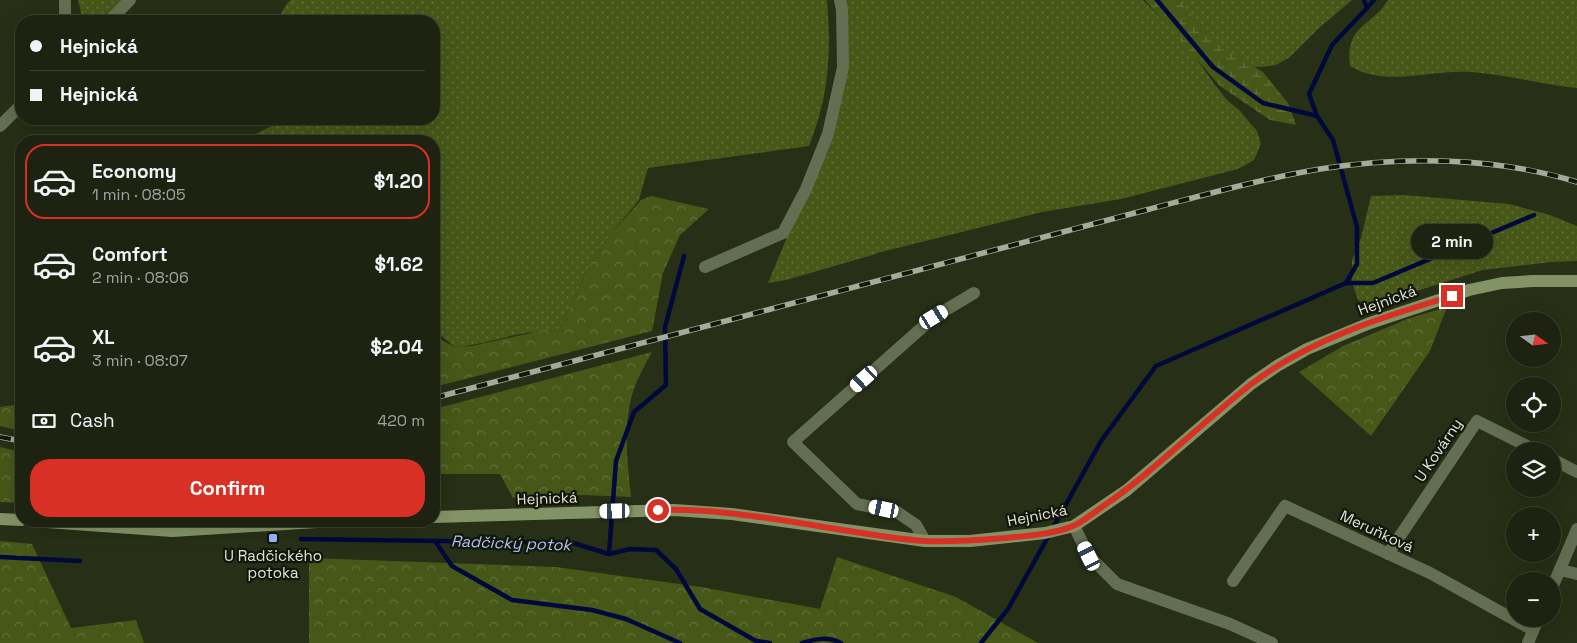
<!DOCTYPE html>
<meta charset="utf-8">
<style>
body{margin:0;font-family:"Space Grotesk",sans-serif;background:#2a2f1e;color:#f1f3f6;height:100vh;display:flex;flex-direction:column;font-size:19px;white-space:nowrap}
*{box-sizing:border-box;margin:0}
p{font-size:16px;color:#a0a49f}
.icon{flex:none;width:28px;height:28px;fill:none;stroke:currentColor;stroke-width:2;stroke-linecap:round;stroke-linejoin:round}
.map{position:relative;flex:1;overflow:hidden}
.sheet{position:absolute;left:15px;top:135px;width:425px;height:392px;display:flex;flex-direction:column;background:#1d2310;border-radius:20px;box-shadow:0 5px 20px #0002,0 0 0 1px #3b4030}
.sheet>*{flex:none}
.top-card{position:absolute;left:15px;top:15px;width:425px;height:110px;border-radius:20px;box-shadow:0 5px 20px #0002,0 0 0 1px #3b4030;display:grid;align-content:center;height:110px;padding:0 15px;background:#1d2310}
.needle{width:32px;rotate:105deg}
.tools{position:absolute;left:1506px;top:312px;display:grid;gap:10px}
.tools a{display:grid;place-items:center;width:55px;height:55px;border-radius:50%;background:#1d2310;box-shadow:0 5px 20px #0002,0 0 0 1px #3b4030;font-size:25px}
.end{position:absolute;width:22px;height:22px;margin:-11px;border:6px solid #d93025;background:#fff;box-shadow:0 0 0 2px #fff}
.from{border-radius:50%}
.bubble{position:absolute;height:35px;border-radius:18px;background:#1d2310;box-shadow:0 5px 20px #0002,0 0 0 1px #3b4030;font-size:16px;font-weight:600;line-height:35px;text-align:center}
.car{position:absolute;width:15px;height:30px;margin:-15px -8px;border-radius:6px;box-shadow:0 0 4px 1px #0007;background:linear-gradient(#fff 24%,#345 0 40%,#fff 0 76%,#345 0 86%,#fff 0)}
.top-card b{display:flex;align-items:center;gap:18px;height:48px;font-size:19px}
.top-card b+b{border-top:1px solid #3b4030}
.top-card i{width:12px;height:12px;background:#f1f3f6}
ul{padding:9px 0 0;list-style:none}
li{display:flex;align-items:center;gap:15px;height:75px;margin:0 10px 8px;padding:0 5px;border:2px solid transparent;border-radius:20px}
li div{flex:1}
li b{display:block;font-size:19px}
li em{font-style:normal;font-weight:600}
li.selected{border-color:#d93025}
li>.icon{width:45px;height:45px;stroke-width:1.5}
.pay{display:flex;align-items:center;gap:12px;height:55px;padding:0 15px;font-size:19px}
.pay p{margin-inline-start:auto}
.cta{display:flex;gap:10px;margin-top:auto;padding:10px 15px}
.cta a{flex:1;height:58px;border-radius:20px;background:#d93025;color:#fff;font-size:20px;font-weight:600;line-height:58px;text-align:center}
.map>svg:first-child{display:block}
.grass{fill:url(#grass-dots)}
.forest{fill:url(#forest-crowns)}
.wetland{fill:url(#wetland-marsh)}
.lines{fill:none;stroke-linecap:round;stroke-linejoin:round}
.stream{stroke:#01093b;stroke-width:4.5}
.street{stroke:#646e52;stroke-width:12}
.secondary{stroke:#849366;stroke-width:12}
.rail-casing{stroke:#a4ab98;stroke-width:5.5}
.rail{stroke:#12150a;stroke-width:4;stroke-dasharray:11;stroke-linecap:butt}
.route{stroke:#d93025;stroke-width:6}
.poi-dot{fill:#94b7fd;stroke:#12150a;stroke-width:2}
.labels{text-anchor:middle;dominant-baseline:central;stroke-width:4.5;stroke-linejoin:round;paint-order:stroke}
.street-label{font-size:15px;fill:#e0e6d6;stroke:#12150a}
.poi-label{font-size:15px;fill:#e0e6d6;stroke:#12150a}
.water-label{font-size:16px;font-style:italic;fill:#a9c2f4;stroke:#12150a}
</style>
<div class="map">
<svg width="1577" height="643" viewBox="0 0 1577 643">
<defs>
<pattern id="grass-dots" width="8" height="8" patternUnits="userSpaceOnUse" patternTransform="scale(1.25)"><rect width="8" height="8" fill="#475718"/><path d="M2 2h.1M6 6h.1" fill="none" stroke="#616f39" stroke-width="1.8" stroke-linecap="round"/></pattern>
<pattern id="forest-crowns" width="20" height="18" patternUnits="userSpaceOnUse" patternTransform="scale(1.25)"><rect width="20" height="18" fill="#475718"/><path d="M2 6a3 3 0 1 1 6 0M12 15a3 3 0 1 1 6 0" fill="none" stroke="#616f39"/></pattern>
<pattern id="wetland-marsh" width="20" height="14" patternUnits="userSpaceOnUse" patternTransform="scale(1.25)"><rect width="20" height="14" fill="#475718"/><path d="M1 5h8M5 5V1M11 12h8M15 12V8" fill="none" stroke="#616f39"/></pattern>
</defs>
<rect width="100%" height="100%" fill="#272f16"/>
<g class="grass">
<path d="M 78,0 L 125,0 L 115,11 L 85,21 L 83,21 Z"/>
<path d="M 291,0 L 827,0 C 830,35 830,70 822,105 C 819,119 814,132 809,146 L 648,168 L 639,200 L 611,234 L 590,265 L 558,332 C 525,327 489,345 455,347 L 434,330 L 434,141 L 241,141 L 272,126 L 280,119 L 434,119 L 434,21 L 280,21 C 281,12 284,6 291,0 Z"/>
<path d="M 842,0 L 1143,0 L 1172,29 L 1191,51 L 1215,85 L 1227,100 L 1239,110 L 1257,131 L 1261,144 L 1254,160 L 1238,169 L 1121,199 L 1042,212 L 877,253 L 876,254 L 786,280 L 768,283 L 833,126 Z"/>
<path d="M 1170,0 L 1352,0 L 1319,28 L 1290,57 L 1276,65 L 1262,67 L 1241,66 L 1224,60 Z"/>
<path d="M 1388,0 L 1577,0 L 1577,88 C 1541,84 1507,75 1471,72 C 1431,69 1386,88 1350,66 C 1345,24 1371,28 1388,0 Z"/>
<path d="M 1404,195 L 1509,204 L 1550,215 L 1577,226 L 1577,261 L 1551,262 L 1483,270 L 1388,300 L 1371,307 L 1358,300 L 1352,282 L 1352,260 L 1361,238 L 1371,196 Z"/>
</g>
<g class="forest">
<path d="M 651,196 L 709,209 L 680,235 L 663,273 L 652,331 L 434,387 L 434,336 L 455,347 L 472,346 L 544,330 L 558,332 L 590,265 L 611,234 L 641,200 Z"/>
<path d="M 1447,307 L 1430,351 L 1371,436 L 1299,372 L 1343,346 L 1410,318 Z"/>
<path d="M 652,352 C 644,367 635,382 631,399 C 623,430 628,465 631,497 L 584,495 L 513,498 L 500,474 L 434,474 L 434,409 Z"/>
<path d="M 21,404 L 21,431 L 0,426 L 0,407 Z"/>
<path d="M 0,447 L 21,452 L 21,503 L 0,502 Z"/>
<path d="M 0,541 L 32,544 L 71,628 L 136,620 L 144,643 L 0,643 Z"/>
<path d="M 837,557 L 956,597 L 1038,643 L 309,643 L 309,558 L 556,567 L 701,587 L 820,609 Z"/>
</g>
<path class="wetland" d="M 1145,0 L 1179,0 L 1213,41 L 1263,72 L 1288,103 L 1296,125 L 1270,120 L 1220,86 Z"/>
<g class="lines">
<g class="stream">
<path d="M 1157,0 L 1213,67 L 1263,103 L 1317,116"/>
<path d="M 1367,8 L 1374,0"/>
<path d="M 1346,283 L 1357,264 L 1357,227 L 1333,140 L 1317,116 L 1309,94 L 1332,45 L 1367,8 L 1364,0"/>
<path d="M 1053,528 L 1101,441 L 1156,366 L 1346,283 L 1373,283 L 1534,215"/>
<path d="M 301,539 L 573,543 L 609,554 L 630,549 L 656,550 L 676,569 L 700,609 L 756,641 L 770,643"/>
<path d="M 435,541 L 452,566 L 512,600 L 592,610 L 626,619 L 680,643"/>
<path d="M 609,554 L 616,461 L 634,412 L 666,385 L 665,327 L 684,256"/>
<path d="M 0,557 L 80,561"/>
<path d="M 802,643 C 816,639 827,636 841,643"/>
<path d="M 981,643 L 1008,609 L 1049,535"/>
</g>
<g class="street">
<path d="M 65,0 L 65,21"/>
<path d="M 109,21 L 130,0"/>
<path d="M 0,126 L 21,105"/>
<path d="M 705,267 L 783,233 L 806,189 L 828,134 L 843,67 L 842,10 L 840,0"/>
<path d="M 1552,459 L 1577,472"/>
<path d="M 1074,526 L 1089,556 L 1117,584 L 1230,624 L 1272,643"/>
<path d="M 925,541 L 916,525 L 897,512 L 857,504 L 793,442 L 934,317 L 974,293"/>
<path d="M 1388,554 L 1477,421 L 1537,451"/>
<path d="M 1560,570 L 1577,574"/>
<path d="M 1233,581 L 1285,506 L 1430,573 L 1533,630"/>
<path d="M 1552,588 L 1577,529"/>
<path d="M 1528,643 L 1538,619"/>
</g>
<g class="secondary">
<path d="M 434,517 L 674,510 L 732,514 L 925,541 L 970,541 L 1045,533 L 1074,526 L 1127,490 L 1251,384 L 1277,366 L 1307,349 L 1370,323 L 1469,290 L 1502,283 L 1533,281 L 1577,281"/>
<path d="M 0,519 L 21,520"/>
<path d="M 33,521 L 172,531 L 333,521"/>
</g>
<g class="rail-casing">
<g id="rail">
<path d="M 434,398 L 1146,210 C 1204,195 1261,179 1320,169 C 1404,156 1496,157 1577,182"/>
<path d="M 0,437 L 21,441"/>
</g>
</g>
<use href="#rail" class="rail"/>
</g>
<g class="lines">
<path class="route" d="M 658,510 C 726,508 795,523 862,533 C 883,536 905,540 926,541 C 953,542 979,540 1005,538 C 1025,536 1055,534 1073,526 C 1083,522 1093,513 1102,507 C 1155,471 1200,424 1250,385 C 1308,340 1382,317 1452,296"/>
</g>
<rect class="poi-dot" x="268" y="533" width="10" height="10" rx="2.5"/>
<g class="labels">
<g class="street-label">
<text transform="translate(1387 300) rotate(-20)">Hejnická</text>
<text transform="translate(1438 450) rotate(-56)">U Kovárny</text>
<text transform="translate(547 498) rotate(-2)">Hejnická</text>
<text transform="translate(1037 515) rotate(-11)">Hejnická</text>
<text transform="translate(1377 531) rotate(25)">Meruňková</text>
</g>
<g class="poi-label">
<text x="273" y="555">U Radčického<tspan x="273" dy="17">potoka</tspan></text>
</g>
<g class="water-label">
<text transform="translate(511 543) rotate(2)">Radčický potok</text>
</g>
</g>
</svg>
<div class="tools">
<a><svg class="needle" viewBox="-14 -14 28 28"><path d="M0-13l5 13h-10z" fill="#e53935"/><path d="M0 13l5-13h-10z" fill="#a0a49f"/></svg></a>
<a><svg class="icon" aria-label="locate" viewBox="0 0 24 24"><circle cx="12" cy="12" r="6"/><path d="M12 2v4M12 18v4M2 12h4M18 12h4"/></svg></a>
<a><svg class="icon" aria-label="layers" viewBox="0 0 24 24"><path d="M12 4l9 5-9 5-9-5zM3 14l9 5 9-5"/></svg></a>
<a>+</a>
<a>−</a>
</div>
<i class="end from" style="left:658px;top:510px"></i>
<i class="end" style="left:1452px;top:296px"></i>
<div class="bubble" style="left:1411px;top:224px;width:82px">2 min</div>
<i class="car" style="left:934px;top:317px;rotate:59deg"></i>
<i class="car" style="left:864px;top:379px;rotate:228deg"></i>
<i class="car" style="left:884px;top:509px;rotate:282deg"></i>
<i class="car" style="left:615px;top:511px;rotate:269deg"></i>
<i class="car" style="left:1089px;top:556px;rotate:334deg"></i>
<div class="top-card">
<b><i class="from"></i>Hejnická</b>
<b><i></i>Hejnická</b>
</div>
<section class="sheet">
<ul>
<li class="selected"><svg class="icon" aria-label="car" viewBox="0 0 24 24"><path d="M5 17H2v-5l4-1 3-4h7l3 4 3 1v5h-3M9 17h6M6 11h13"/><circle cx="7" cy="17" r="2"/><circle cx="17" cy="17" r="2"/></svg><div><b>Economy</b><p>1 min · 08:05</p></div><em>$1.20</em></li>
<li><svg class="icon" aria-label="car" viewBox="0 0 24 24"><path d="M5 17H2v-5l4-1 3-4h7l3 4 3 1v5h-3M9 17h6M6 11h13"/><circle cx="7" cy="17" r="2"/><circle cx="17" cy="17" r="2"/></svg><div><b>Comfort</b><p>2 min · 08:06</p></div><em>$1.62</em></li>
<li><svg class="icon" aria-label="car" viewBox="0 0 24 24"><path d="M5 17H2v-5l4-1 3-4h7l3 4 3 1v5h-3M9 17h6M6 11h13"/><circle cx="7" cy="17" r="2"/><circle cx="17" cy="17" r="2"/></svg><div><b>XL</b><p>3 min · 08:07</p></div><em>$2.04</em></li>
</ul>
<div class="pay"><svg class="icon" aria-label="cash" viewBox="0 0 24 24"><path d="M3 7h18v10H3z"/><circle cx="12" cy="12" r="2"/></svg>Cash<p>420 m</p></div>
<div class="cta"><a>Confirm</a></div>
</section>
</div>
